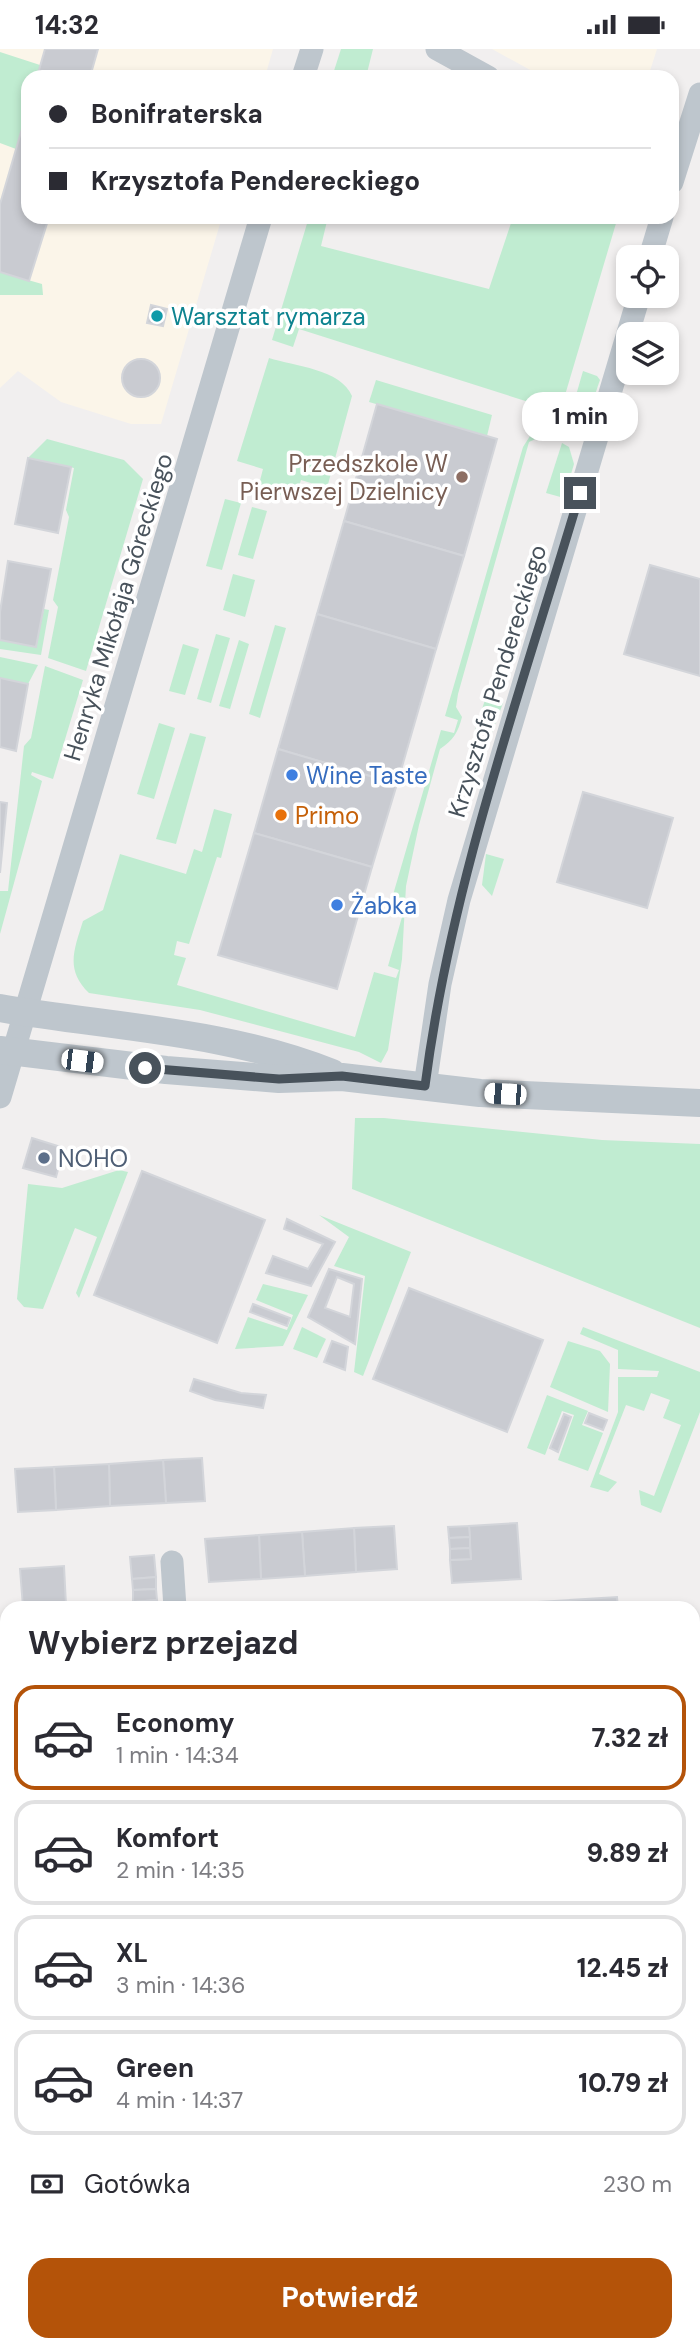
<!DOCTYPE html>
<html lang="pl">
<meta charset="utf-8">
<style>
body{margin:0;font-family:"DM Sans",sans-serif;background:#f2f2f3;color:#2b2b33;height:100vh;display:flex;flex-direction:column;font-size:26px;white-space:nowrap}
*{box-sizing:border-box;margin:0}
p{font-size:23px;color:#7c7c81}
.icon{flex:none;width:38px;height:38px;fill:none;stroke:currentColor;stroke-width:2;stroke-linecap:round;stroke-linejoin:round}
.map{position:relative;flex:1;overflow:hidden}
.panel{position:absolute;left:0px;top:1552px;width:700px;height:751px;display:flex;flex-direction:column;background:#fff;border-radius:21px 21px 0 0;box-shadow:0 4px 10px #0003}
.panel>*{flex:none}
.top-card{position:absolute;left:21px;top:21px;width:658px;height:154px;border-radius:21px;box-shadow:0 4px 10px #0003;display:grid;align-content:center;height:154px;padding:0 28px;background:#fff}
.controls{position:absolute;left:616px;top:196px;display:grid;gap:14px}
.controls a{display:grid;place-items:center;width:63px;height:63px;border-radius:14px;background:#fff;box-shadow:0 4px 10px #0003;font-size:35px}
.end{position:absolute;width:32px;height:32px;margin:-16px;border:9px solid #48525b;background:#fff;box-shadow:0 0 0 4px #fff}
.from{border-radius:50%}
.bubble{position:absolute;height:49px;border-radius:21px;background:#fff;box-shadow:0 4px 10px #0003;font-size:23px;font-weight:800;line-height:49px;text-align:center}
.car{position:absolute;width:21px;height:42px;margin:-21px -10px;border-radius:9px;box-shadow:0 0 5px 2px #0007;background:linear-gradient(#fff 24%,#345 0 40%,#fff 0 76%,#345 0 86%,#fff 0)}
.top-card b{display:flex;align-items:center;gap:24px;height:66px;font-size:26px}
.top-card b+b{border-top:2px solid #e1e1e2}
.top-card i{width:18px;height:18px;background:#2b2b33}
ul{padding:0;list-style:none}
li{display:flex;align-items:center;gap:21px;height:105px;margin:0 14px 10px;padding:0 14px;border:4px solid #e1e1e2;border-radius:21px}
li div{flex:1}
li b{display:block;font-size:26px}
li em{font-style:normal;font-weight:800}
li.active{border-color:#b45309}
li>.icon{width:63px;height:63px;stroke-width:1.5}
h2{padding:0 28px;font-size:32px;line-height:84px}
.pay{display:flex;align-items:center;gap:18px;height:77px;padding:0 28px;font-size:26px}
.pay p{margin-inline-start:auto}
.primary-button{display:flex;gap:14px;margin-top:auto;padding:14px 28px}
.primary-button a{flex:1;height:80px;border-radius:21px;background:#b45309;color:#fff;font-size:28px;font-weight:800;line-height:80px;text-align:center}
.status{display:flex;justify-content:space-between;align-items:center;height:49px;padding:0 35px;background:#fff;direction:ltr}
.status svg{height:19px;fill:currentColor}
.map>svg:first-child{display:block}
.commercial{fill:#fbf5e9}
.green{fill:#c0ecd1}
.building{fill:#c9cbd1;stroke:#d3d5da;stroke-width:2;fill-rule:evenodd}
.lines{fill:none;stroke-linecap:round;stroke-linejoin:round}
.minor{stroke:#bec6cd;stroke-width:23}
.tertiary{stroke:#bec6cd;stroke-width:28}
.route{stroke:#48525b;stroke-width:9}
.culture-dot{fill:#0f9aa8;stroke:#fff;stroke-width:2.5}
.education-dot{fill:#8d6e63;stroke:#fff;stroke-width:2.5}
.shop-dot{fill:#3f7fe0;stroke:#fff;stroke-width:2.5}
.food-dot{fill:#e8710a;stroke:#fff;stroke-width:2.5}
.service-dot{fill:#5c6f8a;stroke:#fff;stroke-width:2.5}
.labels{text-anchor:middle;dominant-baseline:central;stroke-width:7;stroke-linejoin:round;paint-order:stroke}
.culture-label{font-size:24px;fill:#0d838f;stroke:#fff;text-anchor:start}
.education-label{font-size:24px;fill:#785e54;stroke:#fff;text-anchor:end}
.street-label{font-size:24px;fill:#48525b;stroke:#fff}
.shop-label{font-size:24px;fill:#366cbe;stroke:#fff;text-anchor:start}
.food-label{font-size:24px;fill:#c56008;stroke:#fff;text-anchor:start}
.service-label{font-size:24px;fill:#4e5e75;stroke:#fff;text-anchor:start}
</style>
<div class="status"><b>14:32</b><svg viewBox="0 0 49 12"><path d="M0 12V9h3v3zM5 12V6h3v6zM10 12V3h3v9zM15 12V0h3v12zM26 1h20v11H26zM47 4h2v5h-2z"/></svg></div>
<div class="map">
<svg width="700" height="2302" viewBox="0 0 700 2302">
<rect width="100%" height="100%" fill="#f1efef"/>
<g class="commercial">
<path d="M 0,0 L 273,0 L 265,28 L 28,28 L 28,168 L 222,168 L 161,375 L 131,375 L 61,353 L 18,322 L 0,339 Z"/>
<path d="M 492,0 L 657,0 L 648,28 L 543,28 Z"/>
</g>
<g class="green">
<path d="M 341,0 L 373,0 L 366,28 L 332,28 Z"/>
<path d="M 0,3 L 40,16 L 37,28 L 28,28 L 28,58 L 16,100 L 0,94 Z"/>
<path d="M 309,168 L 328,168 L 321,197 L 489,240 L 513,168 L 621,168 L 617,171 L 560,363 L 299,280 L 293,298 L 272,291 Z"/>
<path d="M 0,223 L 42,235 L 43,246 L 0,246 Z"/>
<path d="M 269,309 C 294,317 341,320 352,347 L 327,439 L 301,431 L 295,450 L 258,439 L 263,420 L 237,412 Z"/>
<path d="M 583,322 L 597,327 L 600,331 C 594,347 591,368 570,367 Z"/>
<path d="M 376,331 L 492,366 L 487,387 L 369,353 Z"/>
<path d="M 530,387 L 542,387 L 529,393 L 458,645 L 456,658 L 462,668 C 458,684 453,691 440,700 L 419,776 L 406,837 L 402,910 L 388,1001 L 381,1014 L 359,1003 L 200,961 L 89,944 C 65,921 74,901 83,872 L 103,861 L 120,805 L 186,825 L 194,800 L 202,803 L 214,760 L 232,765 L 221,809 L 217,808 L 189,895 L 177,892 L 174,906 L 186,909 L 177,936 L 355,988 L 374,923 L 396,929 L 399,921 L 388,917 L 402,868 L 388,863 L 441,681 L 454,684 L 458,671 L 445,667 L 523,398 Z"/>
<path d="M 47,390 L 124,411 L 143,430 L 86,622 L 48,609 L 58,558 L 53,551 L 69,468 L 66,461 L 74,419 L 28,409 Z"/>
<path d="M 562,394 L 569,398 L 574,415 L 564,449 L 546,444 Z"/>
<path d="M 225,450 L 241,454 L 222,521 L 206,517 Z"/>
<path d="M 252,458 L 267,462 L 253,510 L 238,506 Z"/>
<path d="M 233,525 L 255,531 L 245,568 L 223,561 Z"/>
<path d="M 44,560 L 49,561 L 41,606 L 0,600 L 0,591 L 36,598 Z"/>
<path d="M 275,576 L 286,579 L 260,669 L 249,665 Z"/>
<path d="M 216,585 L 230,589 L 211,654 L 197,650 Z"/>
<path d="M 239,591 L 249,595 L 230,660 L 219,657 Z"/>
<path d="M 183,595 L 199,600 L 185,646 L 169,642 Z"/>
<path d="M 0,608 L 38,616 L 28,635 L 0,629 Z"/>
<path d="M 45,617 L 83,631 L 53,730 L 32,723 L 31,726 L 42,732 L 0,885 L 0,842 L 8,842 L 24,697 L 31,689 Z"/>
<path d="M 489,649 L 503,654 L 491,686 L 475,681 L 485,651 Z"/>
<path d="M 159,674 L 175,679 L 154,750 L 137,745 Z"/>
<path d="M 190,684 L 206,688 L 176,795 L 156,790 Z"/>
<path d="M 486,805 L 504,810 L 492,847 L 482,836 Z"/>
<path d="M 355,1069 L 384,1069 L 602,1091 L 700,1095 L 700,1279 L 352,1140 Z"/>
<path d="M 119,1121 L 128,1123 L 79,1249 L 76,1244 L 97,1188 L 75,1179 L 43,1260 L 24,1258 L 17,1250 L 28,1135 L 62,1139 Z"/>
<path d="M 319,1166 L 411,1203 L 363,1327 L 354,1323 L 365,1227 L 334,1217 L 349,1188 Z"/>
<path d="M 263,1235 L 308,1246 L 283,1297 L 235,1300 L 248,1268 L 287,1281 L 293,1266 L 256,1251 Z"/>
<path d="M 302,1278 L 326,1290 L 317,1309 L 293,1300 Z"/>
<path d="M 583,1278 L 700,1323 L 700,1363 L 661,1464 L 641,1456 L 639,1441 L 654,1447 L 681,1376 L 663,1369 L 670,1351 L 651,1344 L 644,1362 L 626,1356 L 599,1425 L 617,1433 L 608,1443 L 590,1438 L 618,1363 L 618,1328 L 657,1328 L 659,1322 L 618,1320 L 618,1301 L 580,1285 Z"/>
<path d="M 568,1292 L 600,1302 L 610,1315 L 608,1363 L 550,1338 Z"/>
<path d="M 547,1346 L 588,1362 L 582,1376 L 603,1384 L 588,1422 L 558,1411 L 574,1366 L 562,1362 L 545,1406 L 527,1399 Z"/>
</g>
<g class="building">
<path d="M 45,0 L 98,0 L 90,28 L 37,28 Z"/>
<path d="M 28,59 L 28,168 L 49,168 L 29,232 L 0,223 L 0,155 Z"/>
<path d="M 151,256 L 167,260 L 163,277 L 147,274 Z"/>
<circle cx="141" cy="329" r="19"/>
<path d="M 377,355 L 497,390 L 464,507 L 344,472 Z"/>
<path d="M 28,409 L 71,418 L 58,484 L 15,475 Z"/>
<path d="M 344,472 L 464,507 L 436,600 L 317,565 Z"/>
<path d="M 8,512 L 51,520 L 36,598 L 0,591 L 0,563 Z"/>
<path d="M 650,516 L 700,530 L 700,627 L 624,605 Z"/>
<path d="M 317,565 L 436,600 L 397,735 L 278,700 Z"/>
<path d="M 0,629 L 28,635 L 16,702 L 0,698 Z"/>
<path d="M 278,700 L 397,735 L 372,818 L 254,784 Z"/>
<path d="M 583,743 L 673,769 L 647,859 L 557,833 Z"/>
<path d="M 0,753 L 7,754 L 0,824 Z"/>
<path d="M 254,784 L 372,818 L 337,940 L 218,906 Z"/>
<path d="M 32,1089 L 64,1099 L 56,1128 L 23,1119 Z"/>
<path d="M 142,1122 L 265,1171 L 217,1294 L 94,1246 Z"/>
<path d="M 287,1170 L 335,1193 L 311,1237 L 266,1224 L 273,1207 L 308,1220 L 323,1195 L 284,1180 Z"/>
<path d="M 329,1220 L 362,1230 L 355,1295 L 308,1268 ZM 337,1228 L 354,1235 L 350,1268 L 325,1259 Z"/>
<path d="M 409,1239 L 543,1291 L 507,1383 L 373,1330 Z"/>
<path d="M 253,1255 L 290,1269 L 287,1277 L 250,1263 Z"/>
<path d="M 332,1292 L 348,1298 L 345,1321 L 324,1313 Z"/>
<path d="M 194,1330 L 241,1344 L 266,1346 L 263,1359 L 215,1351 L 190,1342 Z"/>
<path d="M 589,1364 L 607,1371 L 603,1381 L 585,1374 Z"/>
<path d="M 564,1365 L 571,1368 L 558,1403 L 550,1399 Z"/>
<path d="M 202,1409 L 205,1452 L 166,1454 L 163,1411 Z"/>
<path d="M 163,1411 L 166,1454 L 110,1457 L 109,1415 Z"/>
<path d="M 109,1415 L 110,1457 L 56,1461 L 54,1418 Z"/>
<path d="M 54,1418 L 56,1461 L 18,1463 L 15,1420 Z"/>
<path d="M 517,1474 L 521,1530 L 452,1534 L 450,1511 L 471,1510 L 469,1477 Z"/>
<path d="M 394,1477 L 397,1520 L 356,1523 L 354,1479 Z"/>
<path d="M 469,1477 L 470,1488 L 449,1489 L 448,1478 Z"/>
<path d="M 354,1479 L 356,1523 L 305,1527 L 302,1483 Z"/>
<path d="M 302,1483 L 305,1527 L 261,1530 L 259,1486 Z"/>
<path d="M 259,1486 L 261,1530 L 209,1533 L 205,1490 Z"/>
<path d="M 470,1488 L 470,1499 L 450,1500 L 449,1489 Z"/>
<path d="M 470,1499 L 471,1510 L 450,1511 L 450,1500 Z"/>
<path d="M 154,1506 L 156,1528 L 132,1530 L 130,1508 Z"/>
<path d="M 64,1517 L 66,1556 L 23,1558 L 20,1520 Z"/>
<path d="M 156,1528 L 156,1540 L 133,1541 L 132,1530 Z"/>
<path d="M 156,1540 L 157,1551 L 133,1553 L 133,1541 Z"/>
<path d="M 617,1548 L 618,1559 L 571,1559 L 570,1551 Z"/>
<path d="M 157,1551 L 158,1559 L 134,1559 L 133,1553 Z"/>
<path d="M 570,1551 L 571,1559 L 523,1559 L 522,1554 Z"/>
<path d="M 522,1554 L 523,1559 L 476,1559 L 476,1557 Z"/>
<rect x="693" y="1614" width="7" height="43"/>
<path d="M 693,1862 L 700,1862 L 700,1905 L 693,1906 Z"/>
<rect x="0" y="1997" width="7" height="43"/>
<path d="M 700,2210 L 700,2260 L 693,2264 L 693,2214 Z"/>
<rect x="28" y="2296" width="21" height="6"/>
<path d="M 104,2296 L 127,2296 L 128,2302 L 104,2302 Z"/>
<path d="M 151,2296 L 234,2296 L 235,2302 L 152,2302 Z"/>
<path d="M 234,2296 L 299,2296 L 298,2302 L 235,2302 Z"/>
<path d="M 299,2296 L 390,2296 L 389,2302 L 298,2302 Z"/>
<path d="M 390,2296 L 409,2296 L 425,2302 L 389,2302 Z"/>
<path d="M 495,2296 L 606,2296 L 606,2297 L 594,2302 L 497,2302 Z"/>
</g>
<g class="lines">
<g class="minor">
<path d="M 437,0 L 488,28"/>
<path d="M 303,28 L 312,0"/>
<path d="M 672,133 L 700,45"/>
<path d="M 650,208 L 662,168"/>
<path d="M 425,1037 L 440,935 L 459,851 L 639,247"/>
<path d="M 0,1048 L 261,168"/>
<path d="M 172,1513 L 175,1559"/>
<path d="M 0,1759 L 7,1845"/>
<path d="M 693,1833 L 700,1833"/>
<path d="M 136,2296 L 137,2302"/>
<path d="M 484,2296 L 486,2302"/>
<path d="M 674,2302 L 687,2296"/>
</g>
<g class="tertiary">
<path d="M 0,959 C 110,978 228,982 332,1024"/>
<path d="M 0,1001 L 166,1021 L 279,1030 L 342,1028 L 480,1044 L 700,1054"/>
</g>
</g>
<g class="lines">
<path class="route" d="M 145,1019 L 279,1030 L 342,1027 L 425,1037 C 451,834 522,639 580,444"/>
</g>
<circle class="culture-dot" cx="157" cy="267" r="7"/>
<circle class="education-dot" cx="462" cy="428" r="7"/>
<g class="shop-dot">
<circle cx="292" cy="726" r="7"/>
<circle cx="337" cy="856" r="7"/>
</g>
<circle class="food-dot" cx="281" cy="766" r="7"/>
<circle class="service-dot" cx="44" cy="1109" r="7"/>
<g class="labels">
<g class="culture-label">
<text x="171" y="267">Warsztat rymarza</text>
</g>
<g class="education-label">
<text x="448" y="414">Przedszkole W<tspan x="448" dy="28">Pierwszej Dzielnicy</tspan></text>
</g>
<g class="street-label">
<text transform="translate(118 558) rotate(-73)">Henryka Mikołaja Góreckiego</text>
<text transform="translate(497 632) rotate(-73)">Krzysztofa Pendereckiego</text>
</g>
<g class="shop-label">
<text x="306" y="726">Wine Taste</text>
<text x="351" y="856">Żabka</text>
</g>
<g class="food-label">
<text x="295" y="766">Primo</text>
</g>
<g class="service-label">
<text x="58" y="1109">NOHO</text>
</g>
</g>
</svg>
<div class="controls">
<a><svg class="icon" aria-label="locate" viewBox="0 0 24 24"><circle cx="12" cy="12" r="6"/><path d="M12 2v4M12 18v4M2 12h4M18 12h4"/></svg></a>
<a><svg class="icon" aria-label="layers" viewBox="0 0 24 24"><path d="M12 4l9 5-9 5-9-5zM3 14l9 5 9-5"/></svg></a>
</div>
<i class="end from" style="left:145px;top:1019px"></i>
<i class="end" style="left:580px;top:444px"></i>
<div class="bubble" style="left:522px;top:343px;width:116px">1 min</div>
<i class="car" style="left:82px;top:1012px;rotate:97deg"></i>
<i class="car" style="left:505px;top:1045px;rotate:273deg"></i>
<div class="top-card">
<b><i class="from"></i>Bonifraterska</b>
<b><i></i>Krzysztofa Pendereckiego</b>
</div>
<section class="panel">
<h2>Wybierz przejazd</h2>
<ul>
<li class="active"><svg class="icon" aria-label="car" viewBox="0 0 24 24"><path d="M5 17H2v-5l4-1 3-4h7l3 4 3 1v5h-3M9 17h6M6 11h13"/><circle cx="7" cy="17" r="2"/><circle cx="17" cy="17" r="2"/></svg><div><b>Economy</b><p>1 min · 14:34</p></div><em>7.32 zł</em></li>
<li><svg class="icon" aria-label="car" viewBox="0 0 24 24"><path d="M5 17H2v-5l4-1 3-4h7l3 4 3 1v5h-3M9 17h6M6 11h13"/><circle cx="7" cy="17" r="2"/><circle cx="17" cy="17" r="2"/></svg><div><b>Komfort</b><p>2 min · 14:35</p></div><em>9.89 zł</em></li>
<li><svg class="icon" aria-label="car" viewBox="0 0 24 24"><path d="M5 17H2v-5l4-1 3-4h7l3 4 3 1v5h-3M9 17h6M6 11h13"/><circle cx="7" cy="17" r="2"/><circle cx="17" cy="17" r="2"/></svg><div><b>XL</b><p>3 min · 14:36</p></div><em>12.45 zł</em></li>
<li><svg class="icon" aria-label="car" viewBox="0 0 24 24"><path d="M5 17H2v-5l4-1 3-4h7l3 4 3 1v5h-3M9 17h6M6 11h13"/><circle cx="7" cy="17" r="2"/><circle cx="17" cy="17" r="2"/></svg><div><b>Green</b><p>4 min · 14:37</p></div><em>10.79 zł</em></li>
</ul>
<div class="pay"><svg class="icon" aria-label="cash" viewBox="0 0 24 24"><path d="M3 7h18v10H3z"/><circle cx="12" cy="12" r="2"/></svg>Gotówka<p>230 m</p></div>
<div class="primary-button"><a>Potwierdź</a></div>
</section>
</div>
